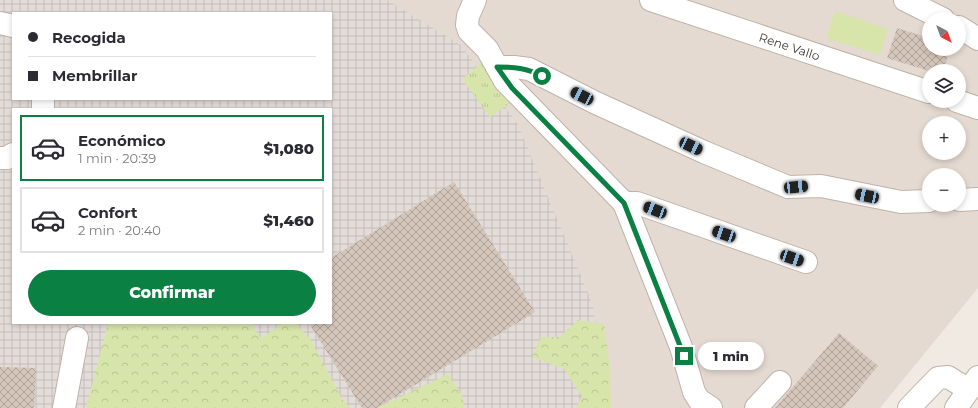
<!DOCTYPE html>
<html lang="es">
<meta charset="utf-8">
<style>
body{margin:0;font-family:Montserrat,sans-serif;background:#f7f7f7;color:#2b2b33;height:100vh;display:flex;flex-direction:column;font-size:15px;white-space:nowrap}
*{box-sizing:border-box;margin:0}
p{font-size:13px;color:#7c7c81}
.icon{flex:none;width:22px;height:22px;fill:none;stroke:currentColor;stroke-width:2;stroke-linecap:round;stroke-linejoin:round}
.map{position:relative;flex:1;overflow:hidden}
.drawer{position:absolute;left:12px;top:108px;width:320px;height:216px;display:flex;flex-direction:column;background:#fff;border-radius:0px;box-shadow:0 2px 6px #0003}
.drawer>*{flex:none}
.banner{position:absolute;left:12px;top:12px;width:320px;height:88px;border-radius:0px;box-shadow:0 2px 6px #0003;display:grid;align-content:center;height:88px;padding:0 16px;background:#fff}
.needle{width:26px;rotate:139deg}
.controls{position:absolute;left:922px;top:12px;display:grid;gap:8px}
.controls a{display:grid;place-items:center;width:44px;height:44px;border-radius:50%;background:#fff;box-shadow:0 2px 6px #0003;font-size:20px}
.end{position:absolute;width:18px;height:18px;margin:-9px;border:5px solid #0b8043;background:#fff;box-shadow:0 0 0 2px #fff}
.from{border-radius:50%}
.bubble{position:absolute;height:28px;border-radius:14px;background:#fff;box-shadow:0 2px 6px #0003;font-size:13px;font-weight:800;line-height:28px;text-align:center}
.car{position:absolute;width:12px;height:24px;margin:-12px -6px;border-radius:5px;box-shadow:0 0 3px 1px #0007;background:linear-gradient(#222 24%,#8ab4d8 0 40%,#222 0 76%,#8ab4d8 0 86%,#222 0)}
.banner b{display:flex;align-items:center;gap:14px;height:38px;font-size:15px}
.banner b+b{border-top:1px solid #e1e1e2}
.banner i{width:10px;height:10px;background:#2b2b33}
ul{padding:7px 0 0;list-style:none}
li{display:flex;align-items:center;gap:12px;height:66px;margin:0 8px 6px;padding:0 8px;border:2px solid #e1e1e2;border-radius:0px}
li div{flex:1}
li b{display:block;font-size:15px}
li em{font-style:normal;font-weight:800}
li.active{border-color:#0b8043}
li>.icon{width:36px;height:36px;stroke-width:1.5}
.button{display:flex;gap:8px;margin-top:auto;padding:8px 16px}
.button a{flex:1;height:46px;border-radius:24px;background:#0b8043;color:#fff;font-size:16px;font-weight:800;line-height:46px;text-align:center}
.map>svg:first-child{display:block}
.residential{fill:#e5dad1;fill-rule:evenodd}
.industrial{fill:url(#industrial-grid);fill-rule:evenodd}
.grass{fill:url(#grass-tufts)}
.forest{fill:url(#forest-crowns)}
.pitch{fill:#d7e5ab}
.building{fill:url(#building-cross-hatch)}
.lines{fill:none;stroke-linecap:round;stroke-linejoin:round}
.minor-casing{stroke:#bfb2a9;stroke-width:24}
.minor{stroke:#fff;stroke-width:22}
.route{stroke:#0b8043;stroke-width:5}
.labels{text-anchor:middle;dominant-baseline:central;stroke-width:3;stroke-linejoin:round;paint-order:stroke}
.street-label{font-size:12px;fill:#423933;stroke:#fff}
</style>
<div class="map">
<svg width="978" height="408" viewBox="0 0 978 408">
<defs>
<pattern id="industrial-grid" width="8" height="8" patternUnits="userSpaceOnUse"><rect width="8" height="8" fill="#e3dcd8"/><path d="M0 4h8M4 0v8" fill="none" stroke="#c4beba"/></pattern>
<pattern id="grass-tufts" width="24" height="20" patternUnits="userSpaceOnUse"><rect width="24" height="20" fill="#d7e5ab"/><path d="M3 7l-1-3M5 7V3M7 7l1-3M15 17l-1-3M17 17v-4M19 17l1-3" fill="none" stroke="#bac594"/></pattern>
<pattern id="forest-crowns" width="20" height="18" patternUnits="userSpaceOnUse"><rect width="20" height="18" fill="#d7e5ab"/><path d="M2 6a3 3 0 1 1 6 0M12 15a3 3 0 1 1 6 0" fill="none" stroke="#bac594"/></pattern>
<pattern id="building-cross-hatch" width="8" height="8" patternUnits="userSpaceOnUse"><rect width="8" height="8" fill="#d5c6bb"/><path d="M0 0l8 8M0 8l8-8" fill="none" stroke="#aea299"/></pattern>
</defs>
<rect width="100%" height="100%" fill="#f1eae3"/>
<path class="residential" d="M 387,0 L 978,0 L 978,288 L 880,408 L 599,408 ZM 929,19 L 959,19 L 959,49 L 929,49 ZM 929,71 L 959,71 L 959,101 L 929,101 ZM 929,123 L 959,123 L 959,153 L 929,153 ZM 929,175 L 959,175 L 959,205 L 929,205 Z"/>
<path class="industrial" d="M 0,0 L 387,0 L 461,45 L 518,125 L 593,305 L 606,390 L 599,408 L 0,408 ZM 13,13 L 331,13 L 331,99 L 13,99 ZM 13,109 L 331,109 L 331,323 L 13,323 Z"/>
<path class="grass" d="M 484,61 L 513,101 L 490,117 L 462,79 Z"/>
<g class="forest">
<path d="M 578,320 L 604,324 L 610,367 L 611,408 L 576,408 L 582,396 L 564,369 L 532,357 L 541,337 L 559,337 Z"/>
<path d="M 108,323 L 251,323 L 261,338 L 283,323 L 295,323 L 311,340 L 342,399 L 351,408 L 86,408 Z"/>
<path d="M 448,374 L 462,395 L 464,408 L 377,408 Z"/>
</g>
<path class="pitch" d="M 835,11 L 888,29 L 880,55 L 826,38 Z"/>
<g class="building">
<path d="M 897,28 L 929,38 L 929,49 L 950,49 L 943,71 L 929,71 L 887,58 Z"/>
<path d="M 454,182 L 535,312 L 377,408 L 362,408 L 309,323 L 331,323 L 331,258 Z"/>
<path d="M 839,333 L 878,366 L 843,408 L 775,408 Z"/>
<path d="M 0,367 L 36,368 L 34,408 L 0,408 Z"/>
</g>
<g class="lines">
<g class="minor-casing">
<g id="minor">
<path d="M 475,0 L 468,16 L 467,25 L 469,31 L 487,49 L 505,81 L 624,203 L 681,347 L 694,392 L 699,400 L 711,408"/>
<path id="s1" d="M 651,0 L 929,92"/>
<path d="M 905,0 L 943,19"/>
<path d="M 0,23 L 13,26"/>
<path d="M 959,27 L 978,39"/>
<path d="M 497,67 L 514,67 L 529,69 L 596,103 L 704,152 L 788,187 L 821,186 L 901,202 L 929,201"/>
<path d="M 43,99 L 43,109"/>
<path d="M 957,101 L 978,108"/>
<path d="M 0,158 L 7,158 L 13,154"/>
<path d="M 959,200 L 978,199"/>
<path d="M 624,203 L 637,203 L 806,262"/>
<path d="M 64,408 L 77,338"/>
<path d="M 756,408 L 780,382"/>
<path d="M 909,408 L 938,378 L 948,377 L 969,390"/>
<path d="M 956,408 L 978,377"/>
</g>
</g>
<use href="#minor" class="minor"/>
</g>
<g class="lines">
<path class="route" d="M 542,76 C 527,68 514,67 497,67 L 512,88 L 624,203 L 684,356"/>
</g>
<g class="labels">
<g class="street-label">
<text stroke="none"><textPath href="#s1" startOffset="146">Rene Vallo</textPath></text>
</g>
</g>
</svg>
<div class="controls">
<a><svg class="needle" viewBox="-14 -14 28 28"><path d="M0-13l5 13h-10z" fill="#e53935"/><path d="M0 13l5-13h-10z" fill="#7c7c81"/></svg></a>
<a><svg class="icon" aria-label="layers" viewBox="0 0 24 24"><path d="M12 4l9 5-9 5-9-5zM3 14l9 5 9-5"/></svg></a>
<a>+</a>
<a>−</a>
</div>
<i class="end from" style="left:542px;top:76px"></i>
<i class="end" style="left:684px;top:356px"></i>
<div class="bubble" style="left:698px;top:342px;width:66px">1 min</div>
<i class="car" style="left:582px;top:96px;rotate:297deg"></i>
<i class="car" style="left:691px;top:146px;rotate:115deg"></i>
<i class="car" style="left:796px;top:187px;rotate:85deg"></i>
<i class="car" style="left:867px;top:196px;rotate:282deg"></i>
<i class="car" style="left:655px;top:210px;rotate:291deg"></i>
<i class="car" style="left:724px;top:234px;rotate:289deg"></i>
<i class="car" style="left:792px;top:258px;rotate:109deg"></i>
<div class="banner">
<b><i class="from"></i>Recogida</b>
<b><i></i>Membrillar</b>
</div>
<section class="drawer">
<ul>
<li class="active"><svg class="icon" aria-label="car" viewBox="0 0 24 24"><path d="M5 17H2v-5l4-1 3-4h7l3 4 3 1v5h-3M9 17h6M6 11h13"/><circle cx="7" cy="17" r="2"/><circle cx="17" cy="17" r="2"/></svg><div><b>Económico</b><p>1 min · 20:39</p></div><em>$1,080</em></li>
<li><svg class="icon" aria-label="car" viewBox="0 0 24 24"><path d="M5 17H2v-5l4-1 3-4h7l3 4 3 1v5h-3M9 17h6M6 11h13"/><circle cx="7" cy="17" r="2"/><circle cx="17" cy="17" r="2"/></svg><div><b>Confort</b><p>2 min · 20:40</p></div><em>$1,460</em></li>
</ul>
<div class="button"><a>Confirmar</a></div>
</section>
</div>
